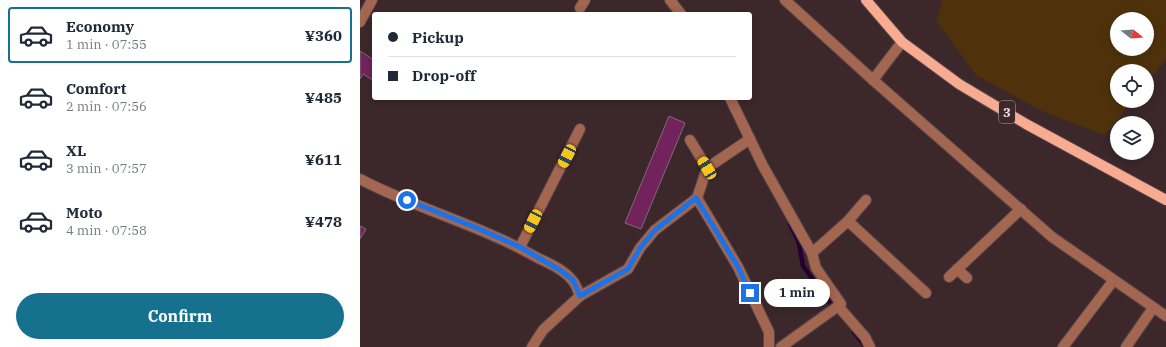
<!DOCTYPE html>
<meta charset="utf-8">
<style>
body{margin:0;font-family:"IBM Plex Serif",serif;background:#f6f6f7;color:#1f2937;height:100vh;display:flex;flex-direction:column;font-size:15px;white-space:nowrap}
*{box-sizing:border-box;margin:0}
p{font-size:13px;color:#747a83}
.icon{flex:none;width:22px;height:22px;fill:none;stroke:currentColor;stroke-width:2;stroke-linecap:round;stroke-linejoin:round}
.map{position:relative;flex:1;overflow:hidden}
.sheet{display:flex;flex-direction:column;background:#fff;width:360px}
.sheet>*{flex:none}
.top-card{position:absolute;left:12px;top:12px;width:380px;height:88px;border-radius:4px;box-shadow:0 2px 10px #0003;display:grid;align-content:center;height:88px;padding:0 16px;background:#fff}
.needle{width:26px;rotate:107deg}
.tools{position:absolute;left:750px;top:12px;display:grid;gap:8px}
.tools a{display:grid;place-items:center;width:44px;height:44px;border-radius:50%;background:#fff;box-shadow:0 2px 10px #0003;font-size:20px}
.end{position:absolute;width:18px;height:18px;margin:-9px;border:5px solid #1a73e8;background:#fff;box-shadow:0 0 0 2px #fff}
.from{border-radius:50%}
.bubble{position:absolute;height:28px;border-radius:14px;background:#fff;box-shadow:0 2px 10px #0003;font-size:13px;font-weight:700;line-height:28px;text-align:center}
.car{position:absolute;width:12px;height:24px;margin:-12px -6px;border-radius:5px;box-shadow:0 0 3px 1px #0007;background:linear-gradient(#f5c518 24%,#345 0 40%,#f5c518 0 76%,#345 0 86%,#f5c518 0)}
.top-card b{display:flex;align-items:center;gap:14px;height:38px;font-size:15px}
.top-card b+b{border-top:1px solid #e0e1e3}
.top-card i{width:10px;height:10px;background:#1f2937}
ul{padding:7px 0 0;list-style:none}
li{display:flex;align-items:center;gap:12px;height:56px;margin:0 8px 6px;padding:0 8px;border:2px solid transparent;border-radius:4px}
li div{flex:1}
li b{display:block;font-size:15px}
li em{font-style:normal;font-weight:700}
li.selected{border-color:#16718f}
li>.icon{width:36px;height:36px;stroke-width:1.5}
.button{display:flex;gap:8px;margin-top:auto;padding:8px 16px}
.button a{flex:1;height:46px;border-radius:24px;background:#16718f;color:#fff;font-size:16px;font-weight:700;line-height:46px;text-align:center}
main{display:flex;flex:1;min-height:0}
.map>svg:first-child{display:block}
.green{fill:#4f320b;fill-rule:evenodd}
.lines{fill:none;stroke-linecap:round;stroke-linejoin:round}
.stream{stroke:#220034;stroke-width:4.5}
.building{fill:#73235c;stroke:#7e6b77}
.minor-casing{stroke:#584548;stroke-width:12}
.major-casing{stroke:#584548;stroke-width:12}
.minor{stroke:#a36650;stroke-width:10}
.major{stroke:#f7ab91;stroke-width:10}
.route{stroke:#1a73e8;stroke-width:5}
.labels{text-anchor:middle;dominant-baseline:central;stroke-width:3.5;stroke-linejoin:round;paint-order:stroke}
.shield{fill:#3c282b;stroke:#b6a7a9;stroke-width:1}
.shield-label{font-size:13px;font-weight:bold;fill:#ebdddf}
</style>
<main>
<section class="sheet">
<ul>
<li class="selected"><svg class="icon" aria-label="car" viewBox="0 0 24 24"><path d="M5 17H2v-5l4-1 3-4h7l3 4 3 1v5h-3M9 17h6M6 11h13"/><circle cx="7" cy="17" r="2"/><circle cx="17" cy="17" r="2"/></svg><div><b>Economy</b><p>1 min · 07:55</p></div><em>¥360</em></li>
<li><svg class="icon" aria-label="car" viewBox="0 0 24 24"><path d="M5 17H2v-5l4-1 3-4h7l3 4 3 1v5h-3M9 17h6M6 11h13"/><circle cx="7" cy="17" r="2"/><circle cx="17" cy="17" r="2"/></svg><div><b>Comfort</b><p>2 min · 07:56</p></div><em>¥485</em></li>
<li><svg class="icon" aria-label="car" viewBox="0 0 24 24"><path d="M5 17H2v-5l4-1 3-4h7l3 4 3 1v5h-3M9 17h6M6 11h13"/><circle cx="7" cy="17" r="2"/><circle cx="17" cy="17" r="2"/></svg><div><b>XL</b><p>3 min · 07:57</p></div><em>¥611</em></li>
<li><svg class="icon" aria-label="car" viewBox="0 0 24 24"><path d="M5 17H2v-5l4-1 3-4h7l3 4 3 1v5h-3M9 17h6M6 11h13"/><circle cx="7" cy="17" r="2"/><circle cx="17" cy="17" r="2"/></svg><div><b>Moto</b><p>4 min · 07:58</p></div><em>¥478</em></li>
</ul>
<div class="button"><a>Confirm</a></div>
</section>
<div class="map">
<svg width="806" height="347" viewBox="0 0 806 347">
<rect width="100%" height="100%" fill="#3c282b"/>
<path class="green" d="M 582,0 L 806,0 L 806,59 L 787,83 L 787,71 L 757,71 L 757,101 L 772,101 L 745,135 L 682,111 L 616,75 L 577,22 ZM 757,19 L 787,19 L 787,49 L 757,49 Z"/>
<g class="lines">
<g class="stream">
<path d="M 430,224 L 439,243 L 443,266 L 474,308"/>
<path d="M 494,332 L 504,345"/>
</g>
</g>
<g class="building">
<path d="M 0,51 L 14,60 L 14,81 L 3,74 L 0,79 Z"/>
<path d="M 309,116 L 325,123 L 281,229 L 265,223 Z"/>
<path d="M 0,226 L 6,229 L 0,239 Z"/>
</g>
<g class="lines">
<g class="minor-casing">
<g id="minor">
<path d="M 310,0 L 321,14"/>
<path d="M 425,0 L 513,80 L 692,237 L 806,316"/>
<path d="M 220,8 L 225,0"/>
<path d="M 0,22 L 12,0"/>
<path d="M 513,80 L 542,42"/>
<path d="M 370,98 L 403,166 L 452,253"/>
<path d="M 330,140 L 347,168"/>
<path d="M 0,179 C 57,209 120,225 176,257 C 188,263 203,269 212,280 C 216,284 218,291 220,296"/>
<path d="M 337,198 L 347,168 L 390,139"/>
<path d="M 488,221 L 506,200"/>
<path d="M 160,247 L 220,129"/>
<path d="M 597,269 L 607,278"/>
<path d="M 589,277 L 661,209"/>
<path d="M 478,306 L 505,337 L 510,347"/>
<path d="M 172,347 L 183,330 L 220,296 L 268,269 L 280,248 L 295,230 L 337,198 L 378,267 L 409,332 L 409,347"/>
<path d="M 421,347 L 481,304 L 456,268 L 452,253 L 488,221 L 566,293"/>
<path d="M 703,347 L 753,281"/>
<path d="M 766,347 L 793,308"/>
</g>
</g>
<g class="major-casing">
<path id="major" d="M 506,0 L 542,42 L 599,84 L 666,124 L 806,200"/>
</g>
<use href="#minor" class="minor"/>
<use href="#major" class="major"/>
</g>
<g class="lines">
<path class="route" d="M 47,200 L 117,228 L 160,247 L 200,270 L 213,280 L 220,296 L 268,269 L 280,248 L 295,230 L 336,198 L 378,267 L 390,293"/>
</g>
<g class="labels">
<rect class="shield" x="639" y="101" width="16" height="22" rx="3"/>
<g class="shield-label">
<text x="647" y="112">3</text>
</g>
</g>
</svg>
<div class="tools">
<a><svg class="needle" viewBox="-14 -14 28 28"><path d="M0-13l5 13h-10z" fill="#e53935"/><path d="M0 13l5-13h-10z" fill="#747a83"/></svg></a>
<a><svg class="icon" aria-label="locate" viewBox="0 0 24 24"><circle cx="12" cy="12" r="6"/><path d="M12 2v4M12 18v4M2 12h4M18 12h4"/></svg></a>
<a><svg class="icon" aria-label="layers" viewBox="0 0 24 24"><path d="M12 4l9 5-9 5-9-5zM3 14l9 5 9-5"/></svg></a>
</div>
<i class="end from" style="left:47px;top:200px"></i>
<i class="end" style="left:390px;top:293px"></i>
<div class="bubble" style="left:404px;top:279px;width:66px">1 min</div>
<i class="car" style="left:207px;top:156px;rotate:207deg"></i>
<i class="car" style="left:347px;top:168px;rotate:329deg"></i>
<i class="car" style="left:173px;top:221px;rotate:207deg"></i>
<div class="top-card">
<b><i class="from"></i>Pickup</b>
<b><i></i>Drop-off</b>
</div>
</div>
</main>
